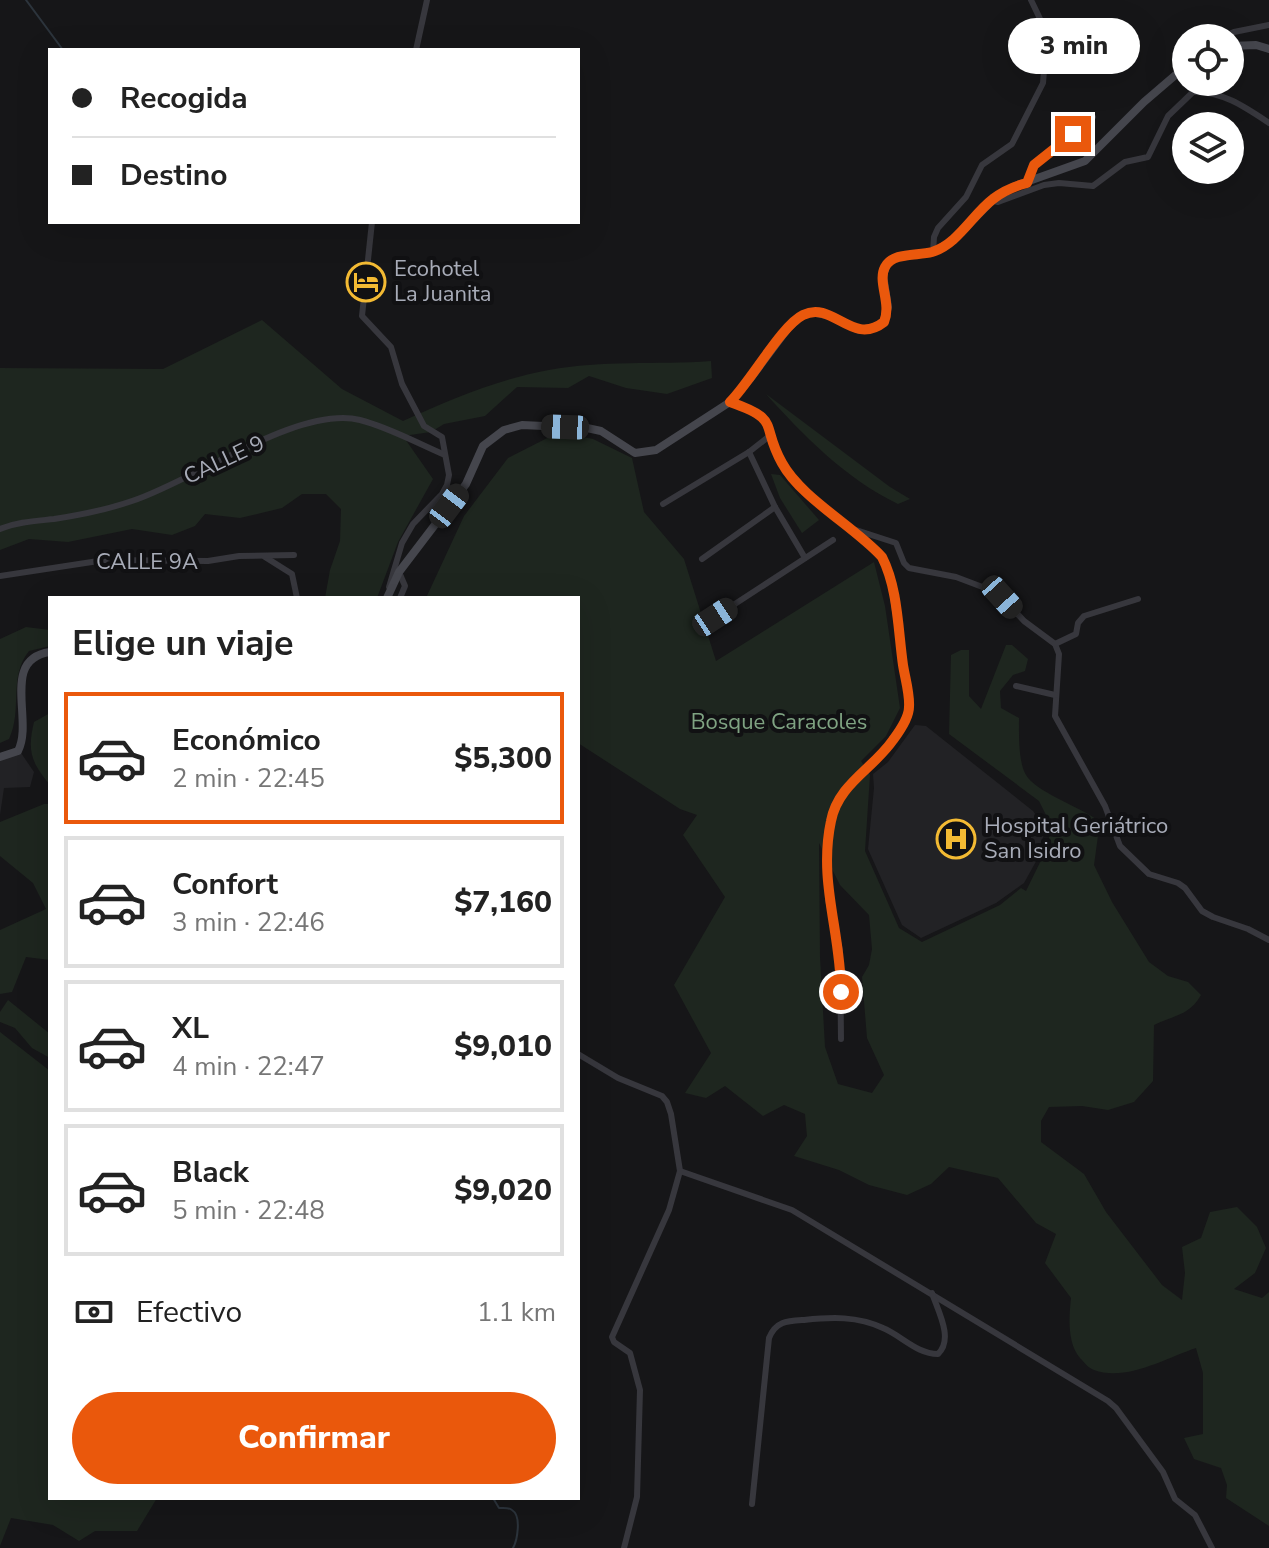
<!DOCTYPE html>
<html lang="es">
<meta charset="utf-8">
<style>
body{margin:0;font-family:"Nunito Sans",sans-serif;background:#f2f2f2;color:#222;height:100vh;display:flex;flex-direction:column;font-size:30px;white-space:nowrap}
*{box-sizing:border-box;margin:0}
p{font-size:26px;color:#767676}
.icon{flex:none;width:44px;height:44px;fill:none;stroke:currentColor;stroke-width:2;stroke-linecap:round;stroke-linejoin:round}
.map{position:relative;flex:1;overflow:hidden}
.side{position:absolute;left:48px;top:596px;width:532px;height:904px;display:flex;flex-direction:column;background:#fff;border-radius:0px;box-shadow:0 8px 32px #0002}
.side>*{flex:none}
.guide{position:absolute;left:48px;top:48px;width:532px;height:176px;border-radius:0px;box-shadow:0 8px 32px #0002;display:grid;align-content:center;height:176px;padding:0 24px;background:#fff}
.buttons{position:absolute;left:1172px;top:24px;display:grid;gap:16px}
.buttons a{display:grid;place-items:center;width:72px;height:72px;border-radius:50%;background:#fff;box-shadow:0 8px 32px #0002;font-size:40px}
.end{position:absolute;width:36px;height:36px;margin:-18px;border:10px solid #ea580c;background:#fff;box-shadow:0 0 0 4px #fff}
.from{border-radius:50%}
.bubble{position:absolute;height:56px;border-radius:28px;background:#fff;box-shadow:0 8px 32px #0002;font-size:26px;font-weight:800;line-height:56px;text-align:center}
.car{position:absolute;width:24px;height:48px;margin:-24px -12px;border-radius:10px;box-shadow:0 0 6px 2px #0007;background:linear-gradient(#222 24%,#8ab4d8 0 40%,#222 0 76%,#8ab4d8 0 86%,#222 0)}
.guide b{display:flex;align-items:center;gap:28px;height:76px;font-size:30px}
.guide b+b{border-top:2px solid #e0e0e0}
.guide i{width:20px;height:20px;background:#222}
ul{padding:0;list-style:none}
li{display:flex;align-items:center;gap:24px;height:132px;margin:0 16px 12px;padding:0 8px;border:4px solid #e0e0e0;border-radius:0px}
li div{flex:1}
li b{display:block;font-size:30px}
li em{font-style:normal;font-weight:800}
li.selected{border-color:#ea580c}
li>.icon{width:72px;height:72px;stroke-width:1.5}
h2{padding:0 24px;font-size:36px;line-height:96px}
.pay{display:flex;align-items:center;gap:20px;height:88px;padding:0 24px;font-size:30px}
.pay p{margin-inline-start:auto}
.button{display:flex;gap:16px;margin-top:auto;padding:16px 24px}
.button a{flex:1;height:92px;border-radius:48px;background:#ea580c;color:#fff;font-size:32px;font-weight:800;line-height:92px;text-align:center}
.map>svg:first-child{display:block}
.built{fill:#222225}
.green{fill:#1e261f;fill-rule:evenodd}
.lines{fill:none;stroke-linecap:round;stroke-linejoin:round}
.stream{stroke:#2c343c;stroke-width:2}
.minor{stroke:#37373d;stroke-width:6}
.secondary{stroke:#45464d;stroke-width:8}
.route{stroke:#ea580c;stroke-width:10}
.labels{text-anchor:middle;dominant-baseline:central;stroke-width:8;stroke-linejoin:round;paint-order:stroke}
.poi-label{font-size:22px;fill:#a8acb8;stroke:#111113;text-anchor:start}
.street-label{font-size:22px;fill:#a8acb8;stroke:#111113}
.park-label{font-size:22px;fill:#7fa382;stroke:#111113}
</style>
<div class="map">
<svg width="1269" height="1548" viewBox="0 0 1269 1548">
<rect width="100%" height="100%" fill="#161618"/>
<g class="built">
<path d="M 915,725 L 926,726 L 1033,811 L 1045,828 L 1039,856 L 1024,883 L 996,903 L 921,938 L 902,925 L 868,849 L 874,788 L 873,774 L 888,762 Z"/>
<path d="M 19,750 L 34,772 L 30,787 L 4,788 L 0,815 L 0,758 Z"/>
</g>
<g class="green">
<path d="M 262,320 L 342,389 L 403,421 C 449,400 499,379 549,370 C 602,360 657,365 711,361 L 712,378 L 667,394 L 626,388 L 589,376 L 568,388 L 517,387 L 485,416 L 444,424 L 431,432 L 403,436 L 433,479 L 398,542 L 377,598 L 325,598 L 330,570 L 340,541 L 341,509 L 326,494 L 302,494 L 282,508 L 240,518 L 205,514 L 195,526 L 172,535 L 132,529 L 68,542 L 29,539 L 0,550 L 0,368 L 163,369 Z"/>
<path d="M 766,394 L 890,487 L 910,499 L 898,504 C 846,479 804,436 766,394 Z"/>
<path d="M 559,432 L 593,439 L 632,458 L 644,512 L 684,559 L 716,661 L 874,562 L 885,606 L 900,708 L 886,736 L 861,761 L 870,775 L 865,851 L 899,928 L 922,942 L 1000,905 L 1021,888 L 1026,891 L 1049,844 L 1049,821 L 1039,801 L 949,734 L 951,655 L 961,650 L 969,650 L 969,696 L 981,709 L 1006,645 L 1012,645 L 1028,659 L 1025,671 L 1013,675 L 1000,691 L 1001,708 L 1019,718 C 1019,732 1018,762 1026,775 C 1035,791 1079,807 1096,819 L 1098,836 L 1094,865 L 1112,902 L 1149,962 L 1168,976 L 1188,982 L 1201,995 C 1189,1016 1174,1015 1154,1025 L 1153,1081 L 1134,1102 L 1108,1110 L 1082,1106 L 1049,1107 L 1041,1121 L 1041,1142 L 1084,1174 L 1106,1212 L 1162,1285 L 1182,1300 L 1185,1273 L 1182,1247 L 1201,1238 L 1210,1212 L 1237,1207 L 1257,1227 L 1266,1248 L 1255,1273 L 1234,1289 L 1262,1298 L 1269,1292 L 1269,1526 L 1226,1498 L 1227,1485 L 1221,1468 L 1194,1459 L 1184,1438 L 1203,1434 L 1203,1373 L 1196,1348 C 1166,1358 1126,1382 1094,1370 C 1088,1368 1084,1362 1080,1358 C 1067,1343 1069,1317 1071,1298 L 1045,1263 L 1056,1234 L 1036,1223 L 998,1178 L 949,1167 L 931,1184 L 907,1195 L 869,1185 L 839,1170 L 794,1156 L 807,1136 L 805,1114 L 784,1105 L 763,1116 L 725,1086 L 706,1098 L 685,1093 L 711,1053 L 674,985 L 725,897 L 683,835 L 697,815 L 680,809 L 578,743 L 578,598 L 426,598 L 464,516 L 508,458 ZM 819,843 L 840,885 L 869,915 L 872,949 L 869,965 L 862,977 L 867,1038 L 884,1075 L 872,1093 L 838,1084 L 825,1047 L 820,957 Z"/>
<path d="M 771,474 L 780,475 L 819,520 L 802,533 L 780,498 Z"/>
<path d="M 26,627 L 50,630 L 50,646 L 29,651 C 8,677 23,710 9,739 L 0,743 L 0,639 Z"/>
<path d="M 50,713 L 50,785 C 31,762 27,751 34,722 Z"/>
<path d="M 44,804 L 50,804 L 50,960 L 26,957 L 12,992 L 0,994 L 0,930 L 46,909 L 33,883 L 0,856 L 0,822 Z"/>
<path d="M 8,1000 L 50,1034 L 50,1058 L 32,1048 L 15,1028 L 0,1022 L 0,1012 Z"/>
<path d="M 0,1032 L 50,1071 L 50,1498 L 157,1498 L 137,1531 L 95,1531 L 79,1541 L 53,1525 L 11,1518 L 0,1546 Z"/>
</g>
<g class="lines">
<g class="stream">
<path d="M 26,0 L 63,50"/>
<path d="M 493,1498 L 499,1508 C 503,1508 508,1507 512,1510 C 522,1516 517,1541 513,1548"/>
</g>
<g class="minor">
<path d="M 1221,38 L 1234,32 L 1269,25"/>
<path d="M 416,50 L 427,0"/>
<path d="M 1027,183 L 1034,165 L 1093,117"/>
<path d="M 991,200 L 998,202 L 1044,185 L 1059,183 L 1093,186 L 1125,162 L 1148,157 L 1168,116 L 1193,92 C 1222,91 1245,107 1269,123"/>
<path d="M 372,222 L 362,316 L 391,347 L 402,384 L 424,426 L 442,437 L 449,475 L 447,485 L 442,494 L 413,524 L 402,543 L 389,587"/>
<path d="M 933,252 L 934,237 L 938,228 L 966,197 L 982,165 L 1012,144 L 1043,83 L 1046,46 L 1043,25 L 1031,0"/>
<path d="M 730,402 C 782,420 760,424 782,463 C 802,499 854,526 882,557 L 888,568 L 893,598 L 910,710 L 892,742 L 844,790 L 831,821 L 827,870 L 828,900 L 840,950 L 841,1039"/>
<path d="M 749,452 L 775,507 L 805,558"/>
<path d="M 663,504 L 749,452 L 772,434"/>
<path d="M 0,529 C 17,522 36,521 54,519 C 80,515 106,510 132,501 C 192,482 298,405 360,420 C 388,427 417,443 445,455"/>
<path d="M 853,529 L 896,543 L 904,563 L 909,568 L 956,577 L 993,591 L 1002,597 L 1024,621 L 1055,644 L 1059,654 L 1055,716 L 1105,806 L 1120,846 L 1149,874 L 1178,883 L 1185,888 L 1202,911 L 1213,917 L 1248,929 L 1269,940"/>
<path d="M 265,557 L 292,574 L 297,598"/>
<path d="M 702,559 L 775,507"/>
<path d="M 399,572 L 405,586 L 400,598"/>
<path d="M 0,576 L 105,560 L 208,561 L 239,556 L 294,555"/>
<path d="M 715,617 L 833,540"/>
<path d="M 1055,644 L 1076,634 L 1078,623 L 1084,616 L 1138,599"/>
<path d="M 1016,686 L 1055,695"/>
<path d="M 578,1054 L 618,1078 L 662,1096 L 667,1102 L 671,1114 L 680,1171 L 669,1210 L 612,1337 L 614,1342 L 630,1353 L 640,1390 L 637,1497 L 624,1548"/>
<path d="M 680,1171 L 792,1210 L 1108,1401 L 1116,1408 L 1163,1472 L 1175,1499 L 1195,1515 L 1212,1548"/>
<path d="M 752,1504 L 769,1338 C 776,1321 787,1321 804,1320 C 832,1317 857,1316 883,1328 C 902,1336 917,1354 938,1354 C 954,1339 938,1311 932,1293"/>
</g>
<g class="secondary">
<path d="M 1230,46 L 1256,45 L 1269,49"/>
<path d="M 387,598 L 399,572 L 466,484 L 483,446 L 504,430 L 522,425 L 587,428 L 601,431 L 635,453 L 656,450 L 730,402 L 750,379 L 788,328 L 804,314 L 811,312 L 827,315 L 859,330 L 877,327 L 884,322 L 888,307 L 883,275 L 888,262 L 894,258 L 933,252 L 951,242 L 996,197 L 1015,186 L 1085,161 L 1144,102 L 1186,66"/>
<path d="M 0,757 L 18,751 C 34,721 0,659 50,652"/>
</g>
</g>
<g class="lines">
<path class="route" d="M 841,992 C 841,932 818,882 831,821 C 838,784 873,769 893,740 C 899,732 909,717 909,707 C 910,694 905,678 903,665 C 898,630 898,588 882,557 C 855,527 801,498 782,463 C 760,424 782,420 730,402 C 751,381 782,325 803,315 C 833,300 852,347 884,322 C 892,303 877,282 885,267 C 893,252 917,256 932,252 C 958,244 972,215 993,199 C 1003,191 1015,186 1027,183 L 1034,165 L 1073,134"/>
</g>
<defs>
<g id="hotel-ring" transform="scale(2)"><circle r="9.5" fill="#111113" stroke="#f3ba33" stroke-width="1.5"/><path d="M-6-4.5h1.5V1H6V5H4.5V3h-9V5H-6ZM-4 0a1.8 1.8 0 1 1 3.6 0ZM.5 0V-2.5h3Q6-2.5 6 0Z" fill="#f3ba33"/></g>
<g id="hospital-ring" transform="scale(2)"><circle r="9.5" fill="#111113" stroke="#f3ba33" stroke-width="1.5"/><path d="M-5-5h3v3.5h4V-5h3V5h-3V1.5h-4V5h-3Z" fill="#f3ba33"/></g>
</defs>
<g fill-rule="evenodd">
<use href="#hotel-ring" x="366" y="282"/>
<use href="#hospital-ring" x="956" y="839"/>
</g>
<g class="labels">
<g class="poi-label">
<text x="394" y="269">Ecohotel<tspan x="394" dy="25">La Juanita</tspan></text>
<text x="984" y="826">Hospital Geriátrico<tspan x="984" dy="25">San Isidro</tspan></text>
</g>
<g class="street-label">
<text transform="translate(224 460) rotate(-25)">CALLE 9</text>
<text x="147" y="562">CALLE 9A</text>
</g>
<g class="park-label">
<text x="779" y="722">Bosque Caracoles</text>
</g>
</g>
</svg>
<div class="buttons">
<a><svg class="icon" aria-label="locate" viewBox="0 0 24 24"><circle cx="12" cy="12" r="6"/><path d="M12 2v4M12 18v4M2 12h4M18 12h4"/></svg></a>
<a><svg class="icon" aria-label="layers" viewBox="0 0 24 24"><path d="M12 4l9 5-9 5-9-5zM3 14l9 5 9-5"/></svg></a>
</div>
<i class="end from" style="left:841px;top:992px"></i>
<i class="end" style="left:1073px;top:134px"></i>
<div class="bubble" style="left:1008px;top:18px;width:132px">3 min</div>
<i class="car" style="left:565px;top:427px;rotate:272deg"></i>
<i class="car" style="left:449px;top:506px;rotate:37deg"></i>
<i class="car" style="left:1002px;top:597px;rotate:138deg"></i>
<i class="car" style="left:715px;top:617px;rotate:57deg"></i>
<div class="guide">
<b><i class="from"></i>Recogida</b>
<b><i></i>Destino</b>
</div>
<section class="side">
<h2>Elige un viaje</h2>
<ul>
<li class="selected"><svg class="icon" aria-label="car" viewBox="0 0 24 24"><path d="M5 17H2v-5l4-1 3-4h7l3 4 3 1v5h-3M9 17h6M6 11h13"/><circle cx="7" cy="17" r="2"/><circle cx="17" cy="17" r="2"/></svg><div><b>Económico</b><p>2 min · 22:45</p></div><em>$5,300</em></li>
<li><svg class="icon" aria-label="car" viewBox="0 0 24 24"><path d="M5 17H2v-5l4-1 3-4h7l3 4 3 1v5h-3M9 17h6M6 11h13"/><circle cx="7" cy="17" r="2"/><circle cx="17" cy="17" r="2"/></svg><div><b>Confort</b><p>3 min · 22:46</p></div><em>$7,160</em></li>
<li><svg class="icon" aria-label="car" viewBox="0 0 24 24"><path d="M5 17H2v-5l4-1 3-4h7l3 4 3 1v5h-3M9 17h6M6 11h13"/><circle cx="7" cy="17" r="2"/><circle cx="17" cy="17" r="2"/></svg><div><b>XL</b><p>4 min · 22:47</p></div><em>$9,010</em></li>
<li><svg class="icon" aria-label="car" viewBox="0 0 24 24"><path d="M5 17H2v-5l4-1 3-4h7l3 4 3 1v5h-3M9 17h6M6 11h13"/><circle cx="7" cy="17" r="2"/><circle cx="17" cy="17" r="2"/></svg><div><b>Black</b><p>5 min · 22:48</p></div><em>$9,020</em></li>
</ul>
<div class="pay"><svg class="icon" aria-label="cash" viewBox="0 0 24 24"><path d="M3 7h18v10H3z"/><circle cx="12" cy="12" r="2"/></svg>Efectivo<p>1.1 km</p></div>
<div class="button"><a>Confirmar</a></div>
</section>
</div>
